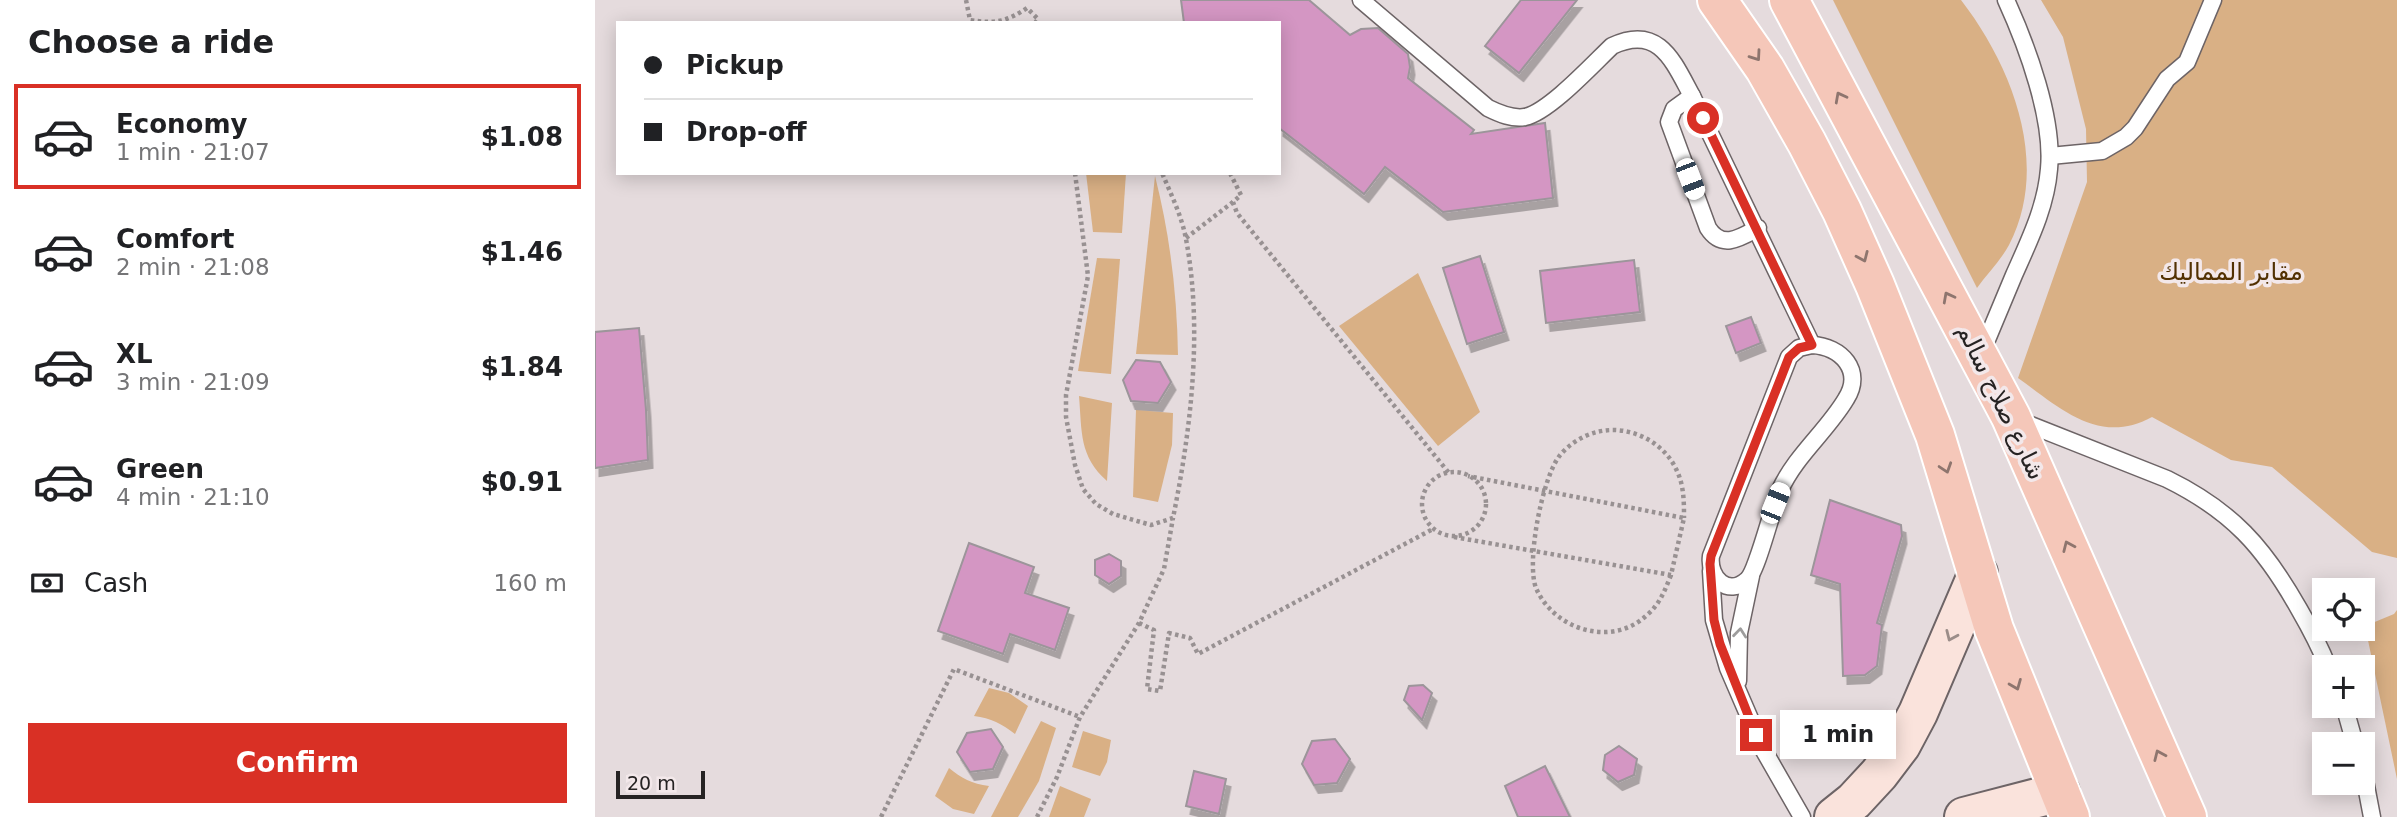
<!DOCTYPE html>
<meta charset="utf-8">
<style>
body{margin:0;font-family:"DejaVu Sans",Vazirmatn,sans-serif;background:#f6f6f6;color:#202124;height:100vh;display:flex;flex-direction:column;font-size:26px;white-space:nowrap}
*{box-sizing:border-box;margin:0}
p{font-size:23px;color:#757577}
.icon{flex:none;width:38px;height:38px;fill:none;stroke:currentColor;stroke-width:2;stroke-linecap:round;stroke-linejoin:round}
.map{position:relative;flex:1;overflow:hidden}
.details{display:flex;flex-direction:column;background:#fff;width:595px}
.details>*{flex:none}
.banner{position:absolute;left:21px;top:21px;width:665px;height:154px;border-radius:0px;box-shadow:0 4px 18px #0003;display:grid;align-content:center;height:154px;padding:0 28px;background:#fff}
.buttons{position:absolute;left:1717px;top:578px;display:grid;gap:14px}
.buttons a{display:grid;place-items:center;width:63px;height:63px;border-radius:0px;background:#fff;box-shadow:0 4px 18px #0003;font-size:35px}
.scale{position:absolute;left:21px;bottom:18px;width:89px;box-sizing:border-box;padding-left:7px;border:4px solid #262323;border-top:0;font-size:19px;line-height:24px;white-space:nowrap;color:#262323;-webkit-text-stroke:5px #f3e8ea;paint-order:stroke}
.end{position:absolute;width:32px;height:32px;margin:-16px;border:9px solid #d93025;background:#fff;box-shadow:0 0 0 4px #fff}
.from{border-radius:50%}
.bubble{position:absolute;height:49px;border-radius:0px;background:#fff;box-shadow:0 4px 18px #0003;font-size:23px;font-weight:800;line-height:49px;text-align:center}
.car{position:absolute;width:21px;height:42px;margin:-21px -10px;border-radius:9px;box-shadow:0 0 5px 2px #0007;background:linear-gradient(#fff 24%,#345 0 40%,#fff 0 76%,#345 0 86%,#fff 0)}
.banner b{display:flex;align-items:center;gap:24px;height:66px;font-size:26px}
.banner b+b{border-top:2px solid #e0e0e0}
.banner i{width:18px;height:18px;background:#202124}
ul{padding:0;list-style:none}
li{display:flex;align-items:center;gap:21px;height:105px;margin:0 14px 10px;padding:0 14px;border:4px solid transparent;border-radius:0px}
li div{flex:1}
li b{display:block;font-size:26px}
li em{font-style:normal;font-weight:800}
li.current{border-color:#d93025}
li>.icon{width:63px;height:63px;stroke-width:1.5}
h2{padding:0 28px;font-size:32px;line-height:84px}
.pay{display:flex;align-items:center;gap:18px;height:77px;padding:0 28px;font-size:26px}
.pay p{margin-inline-start:auto}
.action{display:flex;gap:14px;margin-top:auto;padding:14px 28px}
.action a{flex:1;height:80px;border-radius:0px;background:#d93025;color:#fff;font-size:28px;font-weight:800;line-height:80px;text-align:center}
main{display:flex;flex:1;min-height:0}
.map>svg:first-child{display:block}
.green{fill:#d9b085}
.building{fill:#d496c3;stroke:#9c959a;stroke-width:2;filter:url(#shadow)}
.lines{fill:none;stroke-linecap:round;stroke-linejoin:round}
.service-casing{stroke:#6d6466;stroke-width:19}
.secondary-casing{stroke:#6d6466;stroke-width:42}
.primary-casing{stroke:#fff;stroke-width:42}
.path{stroke:#989192;stroke-width:4.5;stroke-dasharray:3.5 3.5;stroke-linecap:butt}
.service{stroke:#fff;stroke-width:16}
.secondary{stroke:#fae3dc;stroke-width:38}
.primary{stroke:#f5c7b9;stroke-width:38}
.oneway{stroke:#8e756e}
.oneway2{stroke:#9d9c9c}
.oneway3{stroke:#9b8d89}
.route{stroke:#d93025;stroke-width:9}
.labels{text-anchor:middle;dominant-baseline:central;stroke-width:7;stroke-linejoin:round;paint-order:stroke}
.park-label{font-size:24px;fill:#523102;stroke:#f3e8ea}
.street-label{font-size:24px;fill:#262323;stroke:#f3e8ea}
</style>
<main>
<section class="details">
<h2>Choose a ride</h2>
<ul>
<li class="current"><svg class="icon" aria-label="car" viewBox="0 0 24 24"><path d="M5 17H2v-5l4-1 3-4h7l3 4 3 1v5h-3M9 17h6M6 11h13"/><circle cx="7" cy="17" r="2"/><circle cx="17" cy="17" r="2"/></svg><div><b>Economy</b><p>1 min · 21:07</p></div><em>$1.08</em></li>
<li><svg class="icon" aria-label="car" viewBox="0 0 24 24"><path d="M5 17H2v-5l4-1 3-4h7l3 4 3 1v5h-3M9 17h6M6 11h13"/><circle cx="7" cy="17" r="2"/><circle cx="17" cy="17" r="2"/></svg><div><b>Comfort</b><p>2 min · 21:08</p></div><em>$1.46</em></li>
<li><svg class="icon" aria-label="car" viewBox="0 0 24 24"><path d="M5 17H2v-5l4-1 3-4h7l3 4 3 1v5h-3M9 17h6M6 11h13"/><circle cx="7" cy="17" r="2"/><circle cx="17" cy="17" r="2"/></svg><div><b>XL</b><p>3 min · 21:09</p></div><em>$1.84</em></li>
<li><svg class="icon" aria-label="car" viewBox="0 0 24 24"><path d="M5 17H2v-5l4-1 3-4h7l3 4 3 1v5h-3M9 17h6M6 11h13"/><circle cx="7" cy="17" r="2"/><circle cx="17" cy="17" r="2"/></svg><div><b>Green</b><p>4 min · 21:10</p></div><em>$0.91</em></li>
</ul>
<div class="pay"><svg class="icon" aria-label="cash" viewBox="0 0 24 24"><path d="M3 7h18v10H3z"/><circle cx="12" cy="12" r="2"/></svg>Cash<p>160 m</p></div>
<div class="action"><a>Confirm</a></div>
</section>
<div class="map">
<svg width="1802" height="817" viewBox="0 0 1802 817">
<defs>
<filter id="shadow"><feDropShadow dx="4.5" dy="8" stdDeviation="0" flood-color="#0004"/></filter>
</defs>
<rect width="100%" height="100%" fill="#e5dbdd"/>
<g class="green">
<path d="M 1238,0 L 1366,0 C 1417,66 1456,164 1414,245 C 1406,260 1392,274 1382,288 Z"/>
<path d="M 1446,0 L 1802,0 L 1802,558 L 1777,552 L 1677,467 L 1636,460 L 1557,417 C 1504,446 1465,408 1423,378 L 1492,182 L 1491,129 L 1468,37 Z"/>
<path d="M 491,173 L 531,173 L 527,233 L 498,232 Z"/>
<path d="M 560,176 C 575,235 582,294 583,355 L 541,354 Z"/>
<path d="M 502,258 L 525,259 L 516,374 L 483,371 Z"/>
<path d="M 823,273 L 885,412 L 843,446 L 744,326 Z"/>
<path d="M 484,396 L 517,403 L 512,481 C 484,456 487,432 484,396 Z"/>
<path d="M 541,410 L 578,413 L 577,445 L 563,502 L 538,497 Z"/>
<path d="M 1802,610 L 1802,779 L 1770,626 L 1799,614 Z"/>
<path d="M 394,688 L 414,693 L 433,706 L 420,734 C 407,724 396,718 379,716 Z"/>
<path d="M 446,721 L 461,728 L 444,781 L 423,817 L 396,817 Z"/>
<path d="M 488,731 L 516,740 L 512,762 L 505,776 L 477,767 Z"/>
<path d="M 354,768 C 366,778 377,784 394,786 L 379,814 L 358,809 L 340,796 Z"/>
<path d="M 465,786 L 496,799 L 489,817 L 454,817 Z"/>
</g>
<g class="building">
<path d="M 586,0 L 714,0 L 755,35 L 766,29 L 783,28 L 813,54 L 815,67 L 813,78 L 879,130 L 876,134 L 950,123 L 958,198 L 848,212 L 790,167 L 769,194 L 684,128 L 684,23 L 589,23 Z"/>
<path d="M 926,0 L 982,0 L 924,73 L 890,46 Z"/>
<path d="M 885,256 L 909,332 L 872,344 L 848,268 Z"/>
<path d="M 1039,260 L 1045,312 L 951,323 L 945,271 Z"/>
<path d="M 1156,317 L 1166,343 L 1141,353 L 1131,326 Z"/>
<path d="M 44,328 L 51,410 L 53,460 L 0,468 L 0,332 Z"/>
<path d="M 541,360 L 565,362 L 576,382 L 563,403 L 536,401 L 528,380 Z"/>
<path d="M 1235,500 L 1306,525 L 1307,536 L 1282,623 L 1287,625 L 1282,666 L 1270,675 L 1248,676 L 1245,584 L 1216,575 Z"/>
<path d="M 374,543 L 439,567 L 430,593 L 474,608 L 460,650 L 415,634 L 408,654 L 343,631 Z"/>
<path d="M 514,554 L 526,561 L 526,576 L 514,584 L 500,575 L 500,560 Z"/>
<path d="M 828,685 L 837,693 L 827,720 L 809,700 L 814,686 Z"/>
<path d="M 396,729 L 408,747 L 398,769 L 375,772 L 362,752 L 372,733 Z"/>
<path d="M 740,739 L 755,759 L 742,783 L 719,785 L 707,764 L 717,741 Z"/>
<path d="M 1024,746 L 1042,759 L 1039,775 L 1023,782 L 1008,770 L 1010,755 Z"/>
<path d="M 950,766 L 975,817 L 923,817 L 910,786 Z"/>
<path d="M 599,771 L 631,779 L 624,814 L 591,806 Z"/>
</g>
<g class="lines">
<g class="service-casing">
<g id="service">
<path d="M 766,0 L 893,108 C 905,114 917,119 930,117 C 954,112 998,64 1017,46 C 1064,24 1078,61 1097,96 L 1217,345"/>
<path d="M 1097,96 L 1079,109 L 1074,122 L 1113,228 C 1127,250 1145,238 1163,228"/>
<path d="M 1455,156 L 1507,151 L 1531,137 L 1540,128 L 1572,79 L 1592,62 L 1618,0"/>
<path d="M 1217,345 C 1246,346 1269,371 1251,399 C 1232,431 1201,455 1185,490 C 1177,508 1162,572 1152,580 C 1133,597 1113,578 1116,556 L 1194,357 L 1204,348 Z"/>
<path d="M 1386,354 C 1397,328 1408,301 1419,275 C 1434,241 1451,207 1454,169 C 1459,119 1432,46 1411,0"/>
<path d="M 1423,420 L 1572,479 C 1637,511 1669,547 1704,609 C 1715,628 1725,647 1733,667"/>
<path d="M 1116,571 L 1119,620 L 1133,668 L 1168,749 L 1207,817"/>
<path d="M 1143,681 L 1144,633 L 1156,576"/>
<path d="M 1749,705 L 1760,744"/>
<path d="M 1768,770 L 1777,817"/>
</g>
</g>
<g class="secondary-casing">
<g id="secondary">
<path d="M 1239,817 L 1259,801 L 1284,774 L 1306,745 L 1323,713 L 1383,573"/>
<path d="M 1369,817 L 1465,792"/>
</g>
</g>
<g class="primary-casing">
<g id="primary">
<path d="M 1122,0 L 1170,69 L 1212,143 L 1247,211 L 1280,285 L 1340,435 L 1399,629 L 1475,817"/>
<path d="M 1194,0 L 1416,417 L 1592,817"/>
</g>
</g>
<g class="path">
<path d="M 371,0 L 375,20 C 400,24 411,22 432,8 L 443,19 L 440,23"/>
<path d="M 480,173 L 493,276 L 471,395 L 471,417 L 480,465 L 488,489 L 501,504 L 518,514 L 556,525 L 578,518 C 596,429 608,330 591,239 C 587,217 576,194 567,173"/>
<path d="M 635,173 L 646,195 L 638,202 L 642,213 L 854,473"/>
<path d="M 591,238 L 638,202"/>
<circle cx="859" cy="504" r="32"/>
<path d="M 859,537 L 1076,575 L 1089,518 L 873,476"/>
<path d="M 1076,575 C 1070,590 1065,604 1052,615 C 1017,648 959,630 941,588 C 931,562 947,481 963,458 C 971,446 988,435 1002,432 C 1033,424 1069,441 1082,471 C 1089,486 1089,502 1089,518"/>
<path d="M 544,623 L 559,630 L 552,689 L 565,691 L 574,633 L 595,638 L 603,654 L 838,529"/>
<path d="M 286,817 L 359,669 L 485,717"/>
<path d="M 442,817 L 462,777 L 485,717 L 544,623 L 569,569 L 578,518"/>
</g>
<use href="#service" class="service"/>
<use href="#secondary" class="secondary"/>
<use href="#primary" class="primary"/>
</g>
<defs><path id="oneway-chevron" d="M-2-3.5L2.5 0L-2 3.5" fill="none" stroke-width="1.6" stroke-linecap="round" stroke-linejoin="round" transform="scale(1.75)"/></defs>
<g class="oneway">
<use href="#oneway-chevron" transform="translate(1161 56) rotate(55)"/>
<use href="#oneway-chevron" transform="translate(1245 97) rotate(-118)"/>
<use href="#oneway-chevron" transform="translate(1268 257) rotate(66)"/>
<use href="#oneway-chevron" transform="translate(1353 297) rotate(-118)"/>
<use href="#oneway-chevron" transform="translate(1351 468) rotate(72)"/>
<use href="#oneway-chevron" transform="translate(1473 546) rotate(-114)"/>
<use href="#oneway-chevron" transform="translate(1421 685) rotate(68)"/>
<use href="#oneway-chevron" transform="translate(1564 755) rotate(-114)"/>
</g>
<use class="oneway2" href="#oneway-chevron" transform="translate(1145 633) rotate(-84)"/>
<use class="oneway3" href="#oneway-chevron" transform="translate(1356 636) rotate(114)"/>
<g class="lines">
<path class="route" d="M 1108,118 L 1217,345 L 1204,348 L 1194,357 L 1116,556 L 1115,564 L 1119,620 L 1125,644 L 1161,735"/>
</g>
<g class="labels">
<g class="park-label">
<text x="1636" y="272">مقابر المماليك</text>
</g>
<g class="street-label">
<text transform="translate(1406 402) rotate(64)">شارع صلاح سالم</text>
</g>
</g>
</svg>
<div class="buttons">
<a><svg class="icon" aria-label="locate" viewBox="0 0 24 24"><circle cx="12" cy="12" r="6"/><path d="M12 2v4M12 18v4M2 12h4M18 12h4"/></svg></a>
<a>+</a>
<a>−</a>
</div>
<div class="scale">20 m</div>
<i class="end from" style="left:1108px;top:118px"></i>
<i class="end" style="left:1161px;top:735px"></i>
<div class="bubble" style="left:1185px;top:710px;width:116px">1 min</div>
<i class="car" style="left:1095px;top:179px;rotate:159deg"></i>
<i class="car" style="left:1180px;top:503px;rotate:22deg"></i>
<div class="banner">
<b><i class="from"></i>Pickup</b>
<b><i></i>Drop-off</b>
</div>
</div>
</main>
